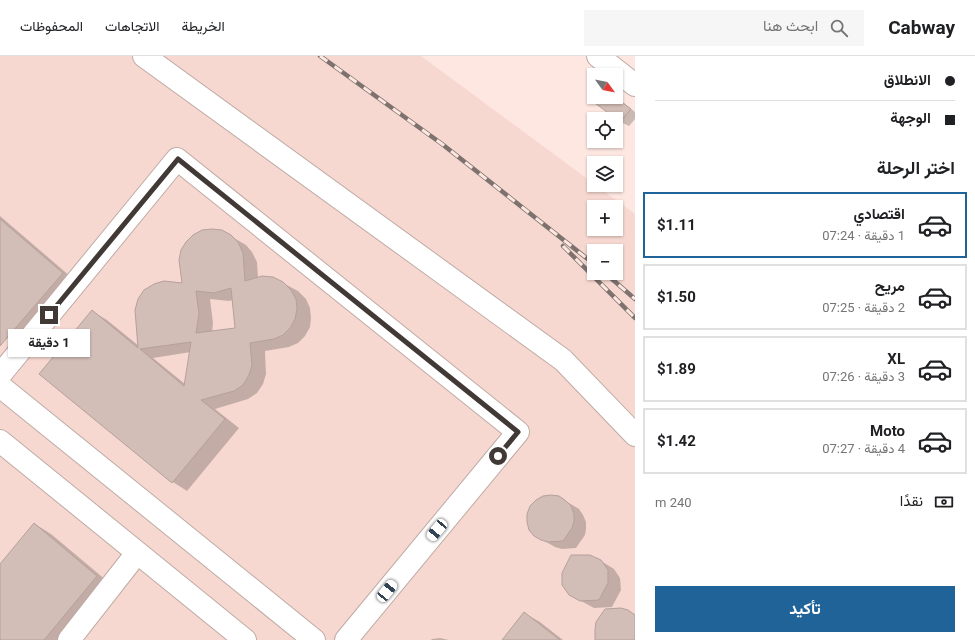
<!DOCTYPE html>
<html lang="ar">
<meta charset="utf-8">
<style>
body{margin:0;font-family:Roboto,Vazirmatn,sans-serif;background:#f6f6f6;color:#202124;direction:rtl;height:100vh;display:flex;flex-direction:column;font-size:15px;white-space:nowrap}
*{box-sizing:border-box;margin:0}
p{font-size:13px;color:#757577}
.icon{flex:none;width:22px;height:22px;fill:none;stroke:currentColor;stroke-width:2;stroke-linecap:round;stroke-linejoin:round}
.map{position:relative;flex:1;overflow:hidden;direction:ltr}
.side{display:flex;flex-direction:column;background:#fff;width:340px}
.side>*{flex:none}
.top-card{display:grid;align-content:center;height:88px;padding:0 20px;background:#fff}
.needle{width:26px;rotate:123deg}
.controls{position:absolute;left:587px;top:12px;display:grid;gap:8px}
.controls a{display:grid;place-items:center;width:36px;height:36px;border-radius:0px;background:#fff;box-shadow:0 1px 3px #0004;font-size:20px}
.end{position:absolute;width:18px;height:18px;margin:-9px;border:5px solid #413936;background:#fff;box-shadow:0 0 0 2px #fff}
.from{border-radius:50%}
.bubble{position:absolute;height:28px;border-radius:0px;background:#fff;box-shadow:0 1px 3px #0004;font-size:13px;font-weight:700;line-height:28px;text-align:center;direction:rtl}
.car{position:absolute;width:12px;height:24px;margin:-12px -6px;border-radius:5px;box-shadow:0 0 3px 1px #0007;background:linear-gradient(#fff 24%,#345 0 40%,#fff 0 76%,#345 0 86%,#fff 0)}
.top-card b{display:flex;align-items:center;gap:14px;height:38px;font-size:15px}
.top-card b+b{border-top:1px solid #e0e0e0}
.top-card i{width:10px;height:10px;background:#202124}
ul{padding:0;list-style:none}
li{display:flex;align-items:center;gap:12px;height:66px;margin:0 8px 6px;padding:0 12px;border:2px solid #e0e0e0;border-radius:0px}
li div{flex:1}
li b{display:block;font-size:15px}
li em{font-style:normal;font-weight:700}
li.selected{border-color:#1f6398}
li>.icon{width:36px;height:36px;stroke-width:1.5}
h2{padding:0 20px;font-size:18px;line-height:48px}
.pay{display:flex;align-items:center;gap:10px;height:44px;padding:0 20px;font-size:15px}
.pay p{margin-inline-start:auto}
.button{display:flex;gap:8px;margin-top:auto;padding:8px 20px}
.button a{flex:1;height:46px;border-radius:0px;background:#1f6398;color:#fff;font-size:16px;font-weight:700;line-height:46px;text-align:center}
header{display:flex;align-items:center;gap:24px;box-sizing:border-box;height:56px;padding:0 20px;background:#fff;border-bottom:1px solid #e0e0e0}
header strong{font-size:19px}
nav{display:flex;gap:22px;margin-inline-start:auto;font-size:14px}
.search{width:280px;height:36px;background:#f6f6f6;display:flex;align-items:center;gap:10px;box-sizing:border-box;padding:0 14px;border-radius:0px;color:#757577;font-size:15px}
main{display:flex;flex:1;min-height:0}
.map>svg:first-child{display:block}
.built{fill:#f6d8d0;fill-rule:evenodd}
.shadow{fill:#0003;fill-rule:evenodd}
.building{fill:#d2bdb7;stroke:#b5a09b;fill-rule:evenodd}
.lines{fill:none;stroke-linecap:round;stroke-linejoin:round}
.minor-casing{stroke:#bfaba5;stroke-width:24}
.minor{stroke:#fff;stroke-width:22}
.rail-casing{stroke:#7e726e;stroke-width:4.5}
.rail{stroke:#fde7e0;stroke-width:3;stroke-dasharray:9;stroke-linecap:butt}
.route{stroke:#413936;stroke-width:5}
</style>
<header>
<strong>Cabway</strong>
<div class="search"><svg class="icon" aria-label="search" viewBox="0 0 24 24"><circle cx="10" cy="10" r="6"/><path d="M15 15l6 6"/></svg>ابحث هنا</div>
<nav><a>الخريطة</a><a>الاتجاهات</a><a>المحفوظات</a></nav>
</header>
<main>
<section class="side">
<div class="top-card">
<b><i class="from"></i>الانطلاق</b>
<b><i></i>الوجهة</b>
</div>
<h2>اختر الرحلة</h2>
<ul>
<li class="selected"><svg class="icon" aria-label="car" viewBox="0 0 24 24"><path d="M5 17H2v-5l4-1 3-4h7l3 4 3 1v5h-3M9 17h6M6 11h13"/><circle cx="7" cy="17" r="2"/><circle cx="17" cy="17" r="2"/></svg><div><b>اقتصادي</b><p>1 دقيقة · 07:24</p></div><em>$1.11</em></li>
<li><svg class="icon" aria-label="car" viewBox="0 0 24 24"><path d="M5 17H2v-5l4-1 3-4h7l3 4 3 1v5h-3M9 17h6M6 11h13"/><circle cx="7" cy="17" r="2"/><circle cx="17" cy="17" r="2"/></svg><div><b>مريح</b><p>2 دقيقة · 07:25</p></div><em>$1.50</em></li>
<li><svg class="icon" aria-label="car" viewBox="0 0 24 24"><path d="M5 17H2v-5l4-1 3-4h7l3 4 3 1v5h-3M9 17h6M6 11h13"/><circle cx="7" cy="17" r="2"/><circle cx="17" cy="17" r="2"/></svg><div><b>XL</b><p>3 دقيقة · 07:26</p></div><em>$1.89</em></li>
<li><svg class="icon" aria-label="car" viewBox="0 0 24 24"><path d="M5 17H2v-5l4-1 3-4h7l3 4 3 1v5h-3M9 17h6M6 11h13"/><circle cx="7" cy="17" r="2"/><circle cx="17" cy="17" r="2"/></svg><div><b>Moto</b><p>4 دقيقة · 07:27</p></div><em>$1.42</em></li>
</ul>
<div class="pay"><svg class="icon" aria-label="cash" viewBox="0 0 24 24"><path d="M3 7h18v10H3z"/><circle cx="12" cy="12" r="2"/></svg>نقدًا<p>240 m</p></div>
<div class="button"><a>تأكيد</a></div>
</section>
<div class="map">
<svg width="635" height="584" viewBox="0 0 635 584">
<rect width="100%" height="100%" fill="#fde7e0"/>
<path class="built" d="M 0,0 L 421,0 L 635,158 L 635,584 L 0,584 ZM 594,151 L 616,151 L 616,173 L 594,173 ZM 594,195 L 616,195 L 616,217 L 594,217 Z"/>
<g class="shadow">
<path d="M 594,35 L 594,41 L 616,41 L 635,56 L 635,63 L 629,70 L 621,66 L 589,41 Z"/>
<path d="M 0,160 L 78,227 L 24,291 L 7,281 L 0,275 Z"/>
<path d="M 222,175 L 246,189 L 252,196 L 257,206 L 258,222 L 283,227 L 298,235 L 306,243 L 310,252 L 311,262 L 310,271 L 305,280 L 298,287 L 289,291 L 265,295 L 266,318 L 263,328 L 257,337 L 248,343 L 215,353 L 239,372 L 187,435 L 173,426 L 41,318 L 92,255 L 107,264 L 139,290 ZM 210,243 L 229,245 L 233,244 L 236,273 L 212,276 L 213,267 ZM 191,296 L 185,328 L 153,302 Z"/>
<path d="M 559,441 L 579,453 L 583,459 L 586,466 L 586,473 L 585,479 L 576,492 L 562,493 L 555,491 L 541,483 Z"/>
<path d="M 35,468 L 51,478 L 113,530 L 68,584 L 5,584 L 0,580 L 0,509 Z"/>
<path d="M 601,505 L 614,513 L 620,522 L 621,534 L 612,551 L 594,552 L 570,539 Z"/>
<path d="M 524,557 L 540,566 L 563,584 L 504,584 Z"/>
<path d="M 440,582 L 449,584 L 431,584 L 432,583 Z"/>
</g>
<g class="building">
<path d="M 587,41 L 615,41 L 631,53 L 620,66 Z"/>
<path d="M 0,163 L 63,217 L 0,290 Z"/>
<path d="M 212,173 L 222,174 L 231,179 L 238,186 L 243,197 L 245,225 L 262,220 L 273,221 L 283,226 L 291,234 L 296,243 L 297,253 L 295,263 L 290,272 L 283,279 L 274,283 L 250,287 L 252,309 L 249,319 L 243,329 L 234,335 L 201,344 L 225,363 L 172,427 L 39,318 L 92,254 L 138,292 L 135,254 L 138,243 L 144,234 L 154,228 L 164,225 L 182,227 L 179,204 L 181,194 L 186,186 L 193,179 L 202,174 ZM 231,232 L 235,272 L 196,277 L 199,258 L 196,235 L 214,237 ZM 191,286 L 184,330 L 140,293 Z"/>
<path d="M 551,439 L 559,440 L 566,445 L 571,450 L 574,458 L 574,465 L 572,472 L 563,485 L 548,486 L 541,484 L 534,480 L 529,474 L 527,466 L 527,458 L 530,450 L 536,444 L 543,440 Z"/>
<path d="M 34,467 L 97,520 L 44,584 L 0,584 L 0,508 Z"/>
<path d="M 571,499 L 590,499 L 601,504 L 608,514 L 608,527 L 599,544 L 580,545 L 569,539 L 562,529 L 562,517 Z"/>
<path d="M 621,552 L 628,554 L 635,559 L 635,584 L 595,584 L 595,573 L 596,566 L 605,553 Z"/>
<path d="M 524,556 L 560,584 L 502,584 Z"/>
</g>
<g class="lines">
<g class="minor-casing">
<g id="minor">
<path d="M 144,0 L 563,304 L 635,379"/>
<path d="M 598,0 L 635,29"/>
<path d="M 0,319 L 177,103 L 518,376 L 346,584"/>
<path d="M 0,330 L 314,584"/>
<path d="M 0,385 L 245,584"/>
<path d="M 69,584 L 137,497"/>
</g>
</g>
<use href="#minor" class="minor"/>
<g class="rail-casing">
<g id="rail">
<path d="M 320,0 L 442,88 L 594,208"/>
<path d="M 563,190 L 635,262"/>
<path d="M 605,217 L 635,243"/>
</g>
</g>
<use href="#rail" class="rail"/>
</g>
<g class="lines">
<path class="route" d="M 49,259 L 178,103 L 518,376 L 498,400"/>
</g>
</svg>
<div class="controls">
<a><svg class="needle" viewBox="-14 -14 28 28"><path d="M0-13l5 13h-10z" fill="#e53935"/><path d="M0 13l5-13h-10z" fill="#757577"/></svg></a>
<a><svg class="icon" aria-label="locate" viewBox="0 0 24 24"><circle cx="12" cy="12" r="6"/><path d="M12 2v4M12 18v4M2 12h4M18 12h4"/></svg></a>
<a><svg class="icon" aria-label="layers" viewBox="0 0 24 24"><path d="M12 4l9 5-9 5-9-5zM3 14l9 5 9-5"/></svg></a>
<a>+</a>
<a>−</a>
</div>
<i class="end from" style="left:498px;top:400px"></i>
<i class="end" style="left:49px;top:259px"></i>
<div class="bubble" style="left:8px;top:273px;width:82px">1 دقيقة</div>
<i class="car" style="left:437px;top:474px;rotate:220deg"></i>
<i class="car" style="left:387px;top:535px;rotate:39deg"></i>
</div>
</main>
